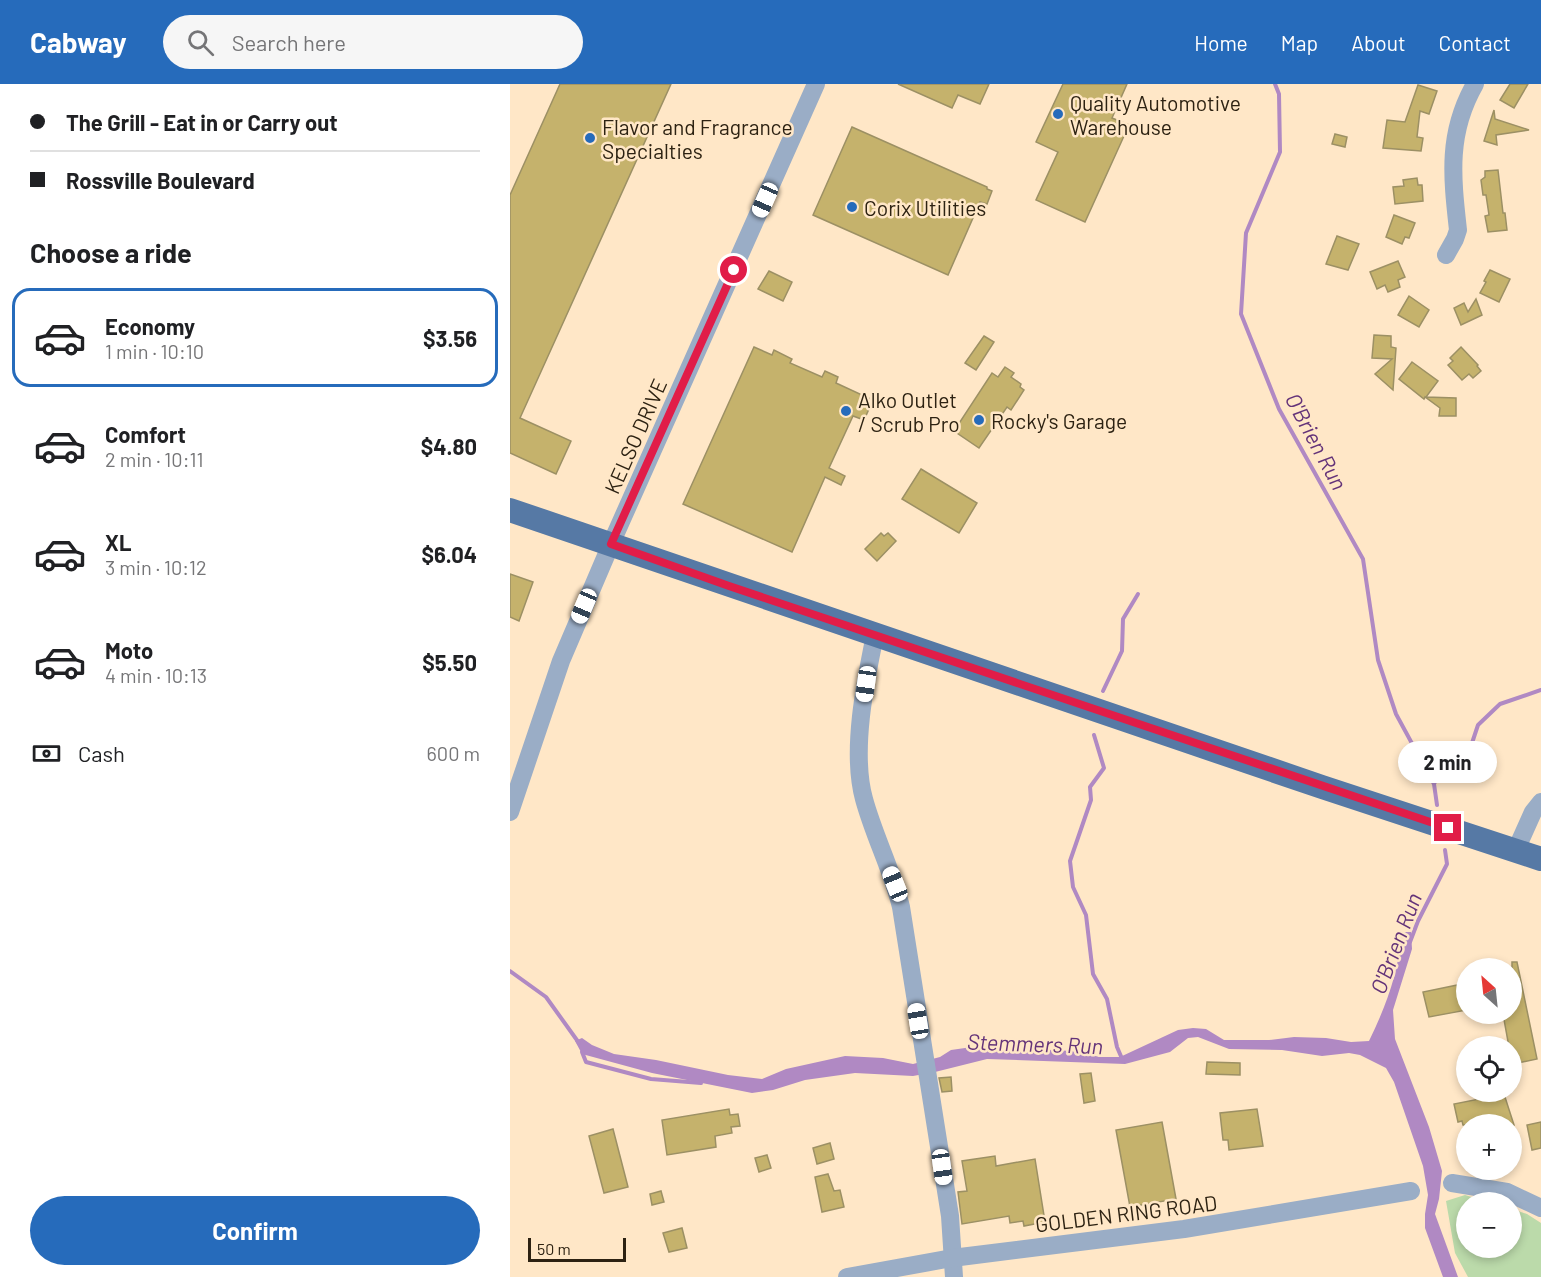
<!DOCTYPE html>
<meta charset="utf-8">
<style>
body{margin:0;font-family:Barlow,sans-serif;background:#f6f6f6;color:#202124;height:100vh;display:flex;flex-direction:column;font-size:22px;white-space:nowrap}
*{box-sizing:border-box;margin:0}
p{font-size:20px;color:#757577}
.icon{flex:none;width:33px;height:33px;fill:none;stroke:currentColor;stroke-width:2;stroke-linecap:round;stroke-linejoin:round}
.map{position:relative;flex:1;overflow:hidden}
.panel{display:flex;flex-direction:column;background:#fff;width:510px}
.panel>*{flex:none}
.guide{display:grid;align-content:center;height:132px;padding:0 30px;background:#fff}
.needle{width:39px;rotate:333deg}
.tools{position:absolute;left:946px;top:874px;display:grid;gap:12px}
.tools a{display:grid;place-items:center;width:66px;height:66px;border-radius:50%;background:#fff;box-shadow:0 3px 9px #0003;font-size:30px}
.scale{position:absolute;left:18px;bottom:15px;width:98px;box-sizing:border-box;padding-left:6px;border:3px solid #2d2212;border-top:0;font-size:16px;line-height:21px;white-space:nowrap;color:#2d2212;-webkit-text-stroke:4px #ffe7c7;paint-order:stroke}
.end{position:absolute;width:27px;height:27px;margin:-14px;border:8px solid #e11d48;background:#fff;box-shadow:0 0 0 3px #fff}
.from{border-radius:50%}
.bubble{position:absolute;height:42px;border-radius:21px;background:#fff;box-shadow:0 3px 9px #0003;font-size:20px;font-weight:700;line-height:42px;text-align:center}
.car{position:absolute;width:18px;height:36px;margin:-18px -9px;border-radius:8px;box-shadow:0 0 4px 2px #0007;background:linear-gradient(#fff 24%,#345 0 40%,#fff 0 76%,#345 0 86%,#fff 0)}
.guide b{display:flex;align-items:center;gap:21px;height:57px;font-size:22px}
.guide b+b{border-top:2px solid #e0e0e0}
.guide i{width:15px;height:15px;background:#202124}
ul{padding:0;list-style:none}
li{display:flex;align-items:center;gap:18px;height:99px;margin:0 12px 9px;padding:0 18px;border:3px solid transparent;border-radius:18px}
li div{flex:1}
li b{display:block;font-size:22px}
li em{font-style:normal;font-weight:700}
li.active{border-color:#266bbb}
li>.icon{width:54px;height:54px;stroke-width:1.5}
h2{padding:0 30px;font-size:27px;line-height:72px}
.pay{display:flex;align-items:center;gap:15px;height:66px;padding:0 30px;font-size:22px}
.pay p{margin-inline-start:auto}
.action{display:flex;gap:12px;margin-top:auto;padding:12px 30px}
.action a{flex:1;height:69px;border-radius:36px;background:#266bbb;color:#fff;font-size:24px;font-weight:700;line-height:69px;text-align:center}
header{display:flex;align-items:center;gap:36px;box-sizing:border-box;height:84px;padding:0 30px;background:#266bbb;color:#fff}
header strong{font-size:28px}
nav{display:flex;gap:33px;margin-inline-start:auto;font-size:21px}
.search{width:420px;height:54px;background:#f6f6f6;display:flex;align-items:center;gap:15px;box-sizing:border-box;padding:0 21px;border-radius:33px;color:#757577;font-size:22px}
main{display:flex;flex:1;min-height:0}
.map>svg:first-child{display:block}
.green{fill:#bbdaaa}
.water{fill:#b089c3}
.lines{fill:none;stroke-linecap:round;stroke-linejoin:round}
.stream{stroke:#b089c3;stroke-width:4}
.building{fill:#c5b26c;stroke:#9c9064;stroke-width:1.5}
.minor{stroke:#9aadc6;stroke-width:18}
.major{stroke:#5679a5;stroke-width:24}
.route{stroke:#e11d48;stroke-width:8}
.poi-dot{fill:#266bbb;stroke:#ffe7c7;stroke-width:2}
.labels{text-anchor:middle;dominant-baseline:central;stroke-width:5;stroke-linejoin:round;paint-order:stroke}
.poi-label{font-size:21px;fill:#2d2212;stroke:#ffe7c7;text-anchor:start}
.street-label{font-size:21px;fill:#2d2212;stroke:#ffe7c7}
.water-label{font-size:22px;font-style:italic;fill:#643379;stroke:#ffe7c7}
</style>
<header>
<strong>Cabway</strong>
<div class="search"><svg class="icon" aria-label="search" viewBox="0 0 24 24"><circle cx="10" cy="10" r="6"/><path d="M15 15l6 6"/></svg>Search here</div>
<nav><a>Home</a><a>Map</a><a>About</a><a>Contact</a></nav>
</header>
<main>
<section class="panel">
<div class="guide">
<b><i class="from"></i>The Grill - Eat in or Carry out</b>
<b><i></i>Rossville Boulevard</b>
</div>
<h2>Choose a ride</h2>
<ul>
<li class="active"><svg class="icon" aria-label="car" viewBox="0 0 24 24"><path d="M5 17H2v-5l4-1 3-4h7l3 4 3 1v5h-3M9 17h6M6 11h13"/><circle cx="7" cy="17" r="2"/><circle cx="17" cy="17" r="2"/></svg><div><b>Economy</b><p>1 min · 10:10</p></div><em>$3.56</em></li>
<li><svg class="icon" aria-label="car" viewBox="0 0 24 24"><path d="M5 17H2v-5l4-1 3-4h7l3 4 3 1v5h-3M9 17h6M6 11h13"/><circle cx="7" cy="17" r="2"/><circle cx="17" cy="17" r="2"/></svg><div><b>Comfort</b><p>2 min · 10:11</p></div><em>$4.80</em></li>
<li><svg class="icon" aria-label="car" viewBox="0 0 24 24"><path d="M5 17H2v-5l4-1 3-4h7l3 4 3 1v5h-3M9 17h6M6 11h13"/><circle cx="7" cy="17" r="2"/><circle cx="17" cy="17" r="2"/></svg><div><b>XL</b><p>3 min · 10:12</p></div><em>$6.04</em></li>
<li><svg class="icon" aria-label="car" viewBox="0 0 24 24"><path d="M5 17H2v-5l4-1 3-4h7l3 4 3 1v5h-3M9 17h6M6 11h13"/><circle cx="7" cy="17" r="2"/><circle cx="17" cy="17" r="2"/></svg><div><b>Moto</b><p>4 min · 10:13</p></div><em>$5.50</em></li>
</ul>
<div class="pay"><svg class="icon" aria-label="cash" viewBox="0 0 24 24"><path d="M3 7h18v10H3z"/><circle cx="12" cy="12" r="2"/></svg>Cash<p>600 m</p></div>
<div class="action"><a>Confirm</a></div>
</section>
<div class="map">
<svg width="1031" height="1193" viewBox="0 0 1031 1193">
<rect width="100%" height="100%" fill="#ffe7c7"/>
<path class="green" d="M 955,1111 L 981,1119 L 957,1119 L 957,1164 L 1002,1164 L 1002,1125 L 1017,1130 L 1031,1139 L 1031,1193 L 958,1193 L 945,1169 L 936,1117 Z"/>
<path class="water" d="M 896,848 L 901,848 L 902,865 L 883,926 L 885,955 L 919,1043 L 932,1087 L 929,1115 L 925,1130 L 948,1193 L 933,1193 L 915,1144 L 915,1130 L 918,1111 L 913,1082 L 884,998 L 876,984 L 850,971 L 839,969 L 812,972 L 772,966 L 719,965 L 688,953 L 678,954 L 660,968 L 615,980 L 477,975 L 425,988 L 403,992 L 345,989 L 295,996 L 263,1006 L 242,1009 L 142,989 L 72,970 L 65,957 L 72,954 L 82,961 L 104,970 L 146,976 L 218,991 L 252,995 L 276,985 L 335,972 L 373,974 L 403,980 L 430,973 L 441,966 L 469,962 L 561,967 L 590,973 L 610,973 L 668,946 L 683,944 L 696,945 L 714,956 L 759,956 L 784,953 L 816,954 L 841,958 L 859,957 C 876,922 889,888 891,850 Z"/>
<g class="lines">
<g class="stream">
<path d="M 765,0 L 769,10 L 770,68 L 736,149 L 731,230 L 769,325 L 853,475 L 868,576 L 886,630 L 924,700 L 927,721"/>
<path d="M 593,607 L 612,567 L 613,535 L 628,510"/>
<path d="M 584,651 L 594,684 L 580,703 L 581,716 L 560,777 L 563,803 L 576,831 L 583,890 L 597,915 L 607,963 L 613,977"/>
<path d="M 924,699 L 959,668 L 968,641 L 990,620 L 1031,606"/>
<path d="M 900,858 L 908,837 L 937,780 L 935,766"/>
<path d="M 0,887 L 36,913 L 69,959"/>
<path d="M 72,968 L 76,978 L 141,995 L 191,999"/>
</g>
</g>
<g class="building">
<path d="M 50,0 L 161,0 L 10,334 L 61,357 L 46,390 L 0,369 L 0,111 Z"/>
<path d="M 388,0 L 479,0 L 470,20 L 448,11 L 442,24 Z"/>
<path d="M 553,0 L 617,0 L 602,34 L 619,41 L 575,138 L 526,116 L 548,68 L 526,58 Z"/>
<path d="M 1000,0 L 1018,0 L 1004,24 L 990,16 Z"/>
<path d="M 908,1 L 927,7 L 919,30 L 910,27 L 907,53 L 913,54 L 911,67 L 873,64 L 877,36 L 895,38 Z"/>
<path d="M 984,26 L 985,35 L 1019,46 L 986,51 L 987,61 L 974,57 Z"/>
<path d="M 342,43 L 477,103 L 477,105 L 482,107 L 477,120 L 470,118 L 438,191 L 303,131 Z"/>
<path d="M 825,50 L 837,53 L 835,63 L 822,60 Z"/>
<path d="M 988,86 L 993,129 L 995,129 L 997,146 L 978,148 L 975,132 L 979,131 L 976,111 L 973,111 L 971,96 L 975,93 L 975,87 Z"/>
<path d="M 907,94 L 908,101 L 912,101 L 913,117 L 885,120 L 883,103 L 894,102 L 893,96 Z"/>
<path d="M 884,131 L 905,139 L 899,154 L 895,153 L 892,160 L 876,153 Z"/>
<path d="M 827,152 L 849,160 L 838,186 L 816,180 Z"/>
<path d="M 888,177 L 895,193 L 888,196 L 890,203 L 878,208 L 875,201 L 867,205 L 860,188 Z"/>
<path d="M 980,186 L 1000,195 L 989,218 L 970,209 L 976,198 L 974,197 Z"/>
<path d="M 259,187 L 282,198 L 273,217 L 248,205 Z"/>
<path d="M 899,212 L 919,226 L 909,243 L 888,231 Z"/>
<path d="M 966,215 L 972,231 L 951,241 L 944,224 L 954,219 L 958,228 Z"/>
<path d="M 864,251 L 881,252 L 881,263 L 886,264 L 883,306 L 865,290 L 882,275 L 862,274 Z"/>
<path d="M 474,252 L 484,258 L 466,286 L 455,279 Z"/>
<path d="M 244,263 L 262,271 L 264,266 L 282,275 L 280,279 L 312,293 L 315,287 L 328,293 L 326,299 L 363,316 L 354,336 L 343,332 L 319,384 L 335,392 L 331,401 L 315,393 L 282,468 L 173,420 Z"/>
<path d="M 951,263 L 968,281 L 967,282 L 971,287 L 963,294 L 959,290 L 952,296 L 938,281 L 943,277 L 940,274 Z"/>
<path d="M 902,278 L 928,297 L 916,313 L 946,314 L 946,332 L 929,332 L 930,324 L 915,313 L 914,315 L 889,295 Z"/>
<path d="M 495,283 L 504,289 L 501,293 L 511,300 L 510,303 L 514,306 L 501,326 L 497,323 L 469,364 L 444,347 L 482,289 L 488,293 Z"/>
<path d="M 411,385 L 467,419 L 449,449 L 392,415 Z"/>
<path d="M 371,449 L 374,452 L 378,449 L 386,457 L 367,477 L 355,465 Z"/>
<path d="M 0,490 L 23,498 L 9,537 L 0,533 Z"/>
<path d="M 1002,878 L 1007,878 L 1027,975 L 1003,980 L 1002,963 L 999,963 L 993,930 L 1002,930 Z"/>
<path d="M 957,899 L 957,926 L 919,933 L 913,908 Z"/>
<path d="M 697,978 L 730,979 L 730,991 L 696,990 Z"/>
<path d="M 581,989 L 585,1017 L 574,1019 L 570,990 Z"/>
<path d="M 441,993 L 442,1007 L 432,1008 L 429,994 Z"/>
<path d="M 994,1010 L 1004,1041 L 953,1041 L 952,1037 L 948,1038 L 944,1020 Z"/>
<path d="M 219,1025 L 220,1031 L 228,1030 L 230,1042 L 221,1043 L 222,1049 L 205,1052 L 206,1063 L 157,1071 L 152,1036 Z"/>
<path d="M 747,1025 L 753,1062 L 719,1066 L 718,1056 L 713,1056 L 710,1029 Z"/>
<path d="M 652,1038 L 666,1115 L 620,1123 L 606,1046 Z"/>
<path d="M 1031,1038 L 1031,1064 L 1022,1066 L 1017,1041 Z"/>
<path d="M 103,1045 L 118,1103 L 94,1109 L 79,1052 Z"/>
<path d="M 320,1059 L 324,1075 L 307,1080 L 303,1064 Z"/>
<path d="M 257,1071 L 261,1084 L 249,1088 L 245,1074 Z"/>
<path d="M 485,1072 L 486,1082 L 525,1075 L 535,1138 L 514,1142 L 513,1137 L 500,1139 L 499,1132 L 452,1140 L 448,1108 L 457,1107 L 452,1077 Z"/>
<path d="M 318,1090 L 324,1107 L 330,1106 L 334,1123 L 312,1128 L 305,1093 Z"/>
<path d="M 151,1107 L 154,1118 L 142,1121 L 140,1110 Z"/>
<path d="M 172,1144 L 177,1164 L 159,1168 L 153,1149 Z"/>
</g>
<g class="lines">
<g class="minor">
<path d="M 936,171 L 945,155 L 948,146 C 942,92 937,49 965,0"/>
<path d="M 365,551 C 355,599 341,668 354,715 C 364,752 382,786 391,823 L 440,1132 L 444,1193"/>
<path d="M 0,728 L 51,577 L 101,460 L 306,0"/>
<path d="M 1006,766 L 1023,728 L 1031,718"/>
<path d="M 942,1099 L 997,1108 L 1031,1124"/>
<path d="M 337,1193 L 442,1174 L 674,1145 L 901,1107"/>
</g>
<path class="major" d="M 0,426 L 812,703 L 1031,775"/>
</g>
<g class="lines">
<path class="route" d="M 224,186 L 101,460 L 219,502 L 938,744"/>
</g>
<g class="poi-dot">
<circle cx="548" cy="30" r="6"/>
<circle cx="80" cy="54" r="6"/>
<circle cx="342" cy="123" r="6"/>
<circle cx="336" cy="327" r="6"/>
<circle cx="469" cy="336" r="6"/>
</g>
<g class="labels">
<g class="poi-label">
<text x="560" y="18">Quality Automotive<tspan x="560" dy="24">Warehouse</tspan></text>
<text x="92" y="42">Flavor and Fragrance<tspan x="92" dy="24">Specialties</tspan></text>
<text x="354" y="123">Corix Utilities</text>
<text x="348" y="315">Alko Outlet<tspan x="348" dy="24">/ Scrub Pro</tspan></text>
<text x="481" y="336">Rocky's Garage</text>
</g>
<g class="street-label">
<text transform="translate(125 352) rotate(-66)">KELSO DRIVE</text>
<text transform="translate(616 1129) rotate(-7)">GOLDEN RING ROAD</text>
</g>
<g class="water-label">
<text transform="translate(807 357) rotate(62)">O'Brien Run</text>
<text transform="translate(885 859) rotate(-69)">O'Brien Run</text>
<text transform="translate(525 959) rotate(2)">Stemmers Run</text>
</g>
</g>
</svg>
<div class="tools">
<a><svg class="needle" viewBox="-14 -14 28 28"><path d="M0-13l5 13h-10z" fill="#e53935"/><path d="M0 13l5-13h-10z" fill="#757577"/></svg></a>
<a><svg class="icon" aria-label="locate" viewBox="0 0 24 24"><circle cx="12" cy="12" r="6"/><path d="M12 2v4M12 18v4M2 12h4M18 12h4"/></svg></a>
<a>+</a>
<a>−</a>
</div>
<div class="scale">50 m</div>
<i class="end from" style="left:224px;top:186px"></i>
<i class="end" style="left:938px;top:744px"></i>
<div class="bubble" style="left:888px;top:657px;width:99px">2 min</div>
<i class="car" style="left:255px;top:116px;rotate:204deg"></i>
<i class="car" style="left:74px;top:522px;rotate:203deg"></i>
<i class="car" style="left:356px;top:600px;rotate:188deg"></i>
<i class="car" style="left:385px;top:800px;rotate:338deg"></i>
<i class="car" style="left:408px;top:937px;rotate:351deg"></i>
<i class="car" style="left:432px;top:1083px;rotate:172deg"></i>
</div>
</main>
